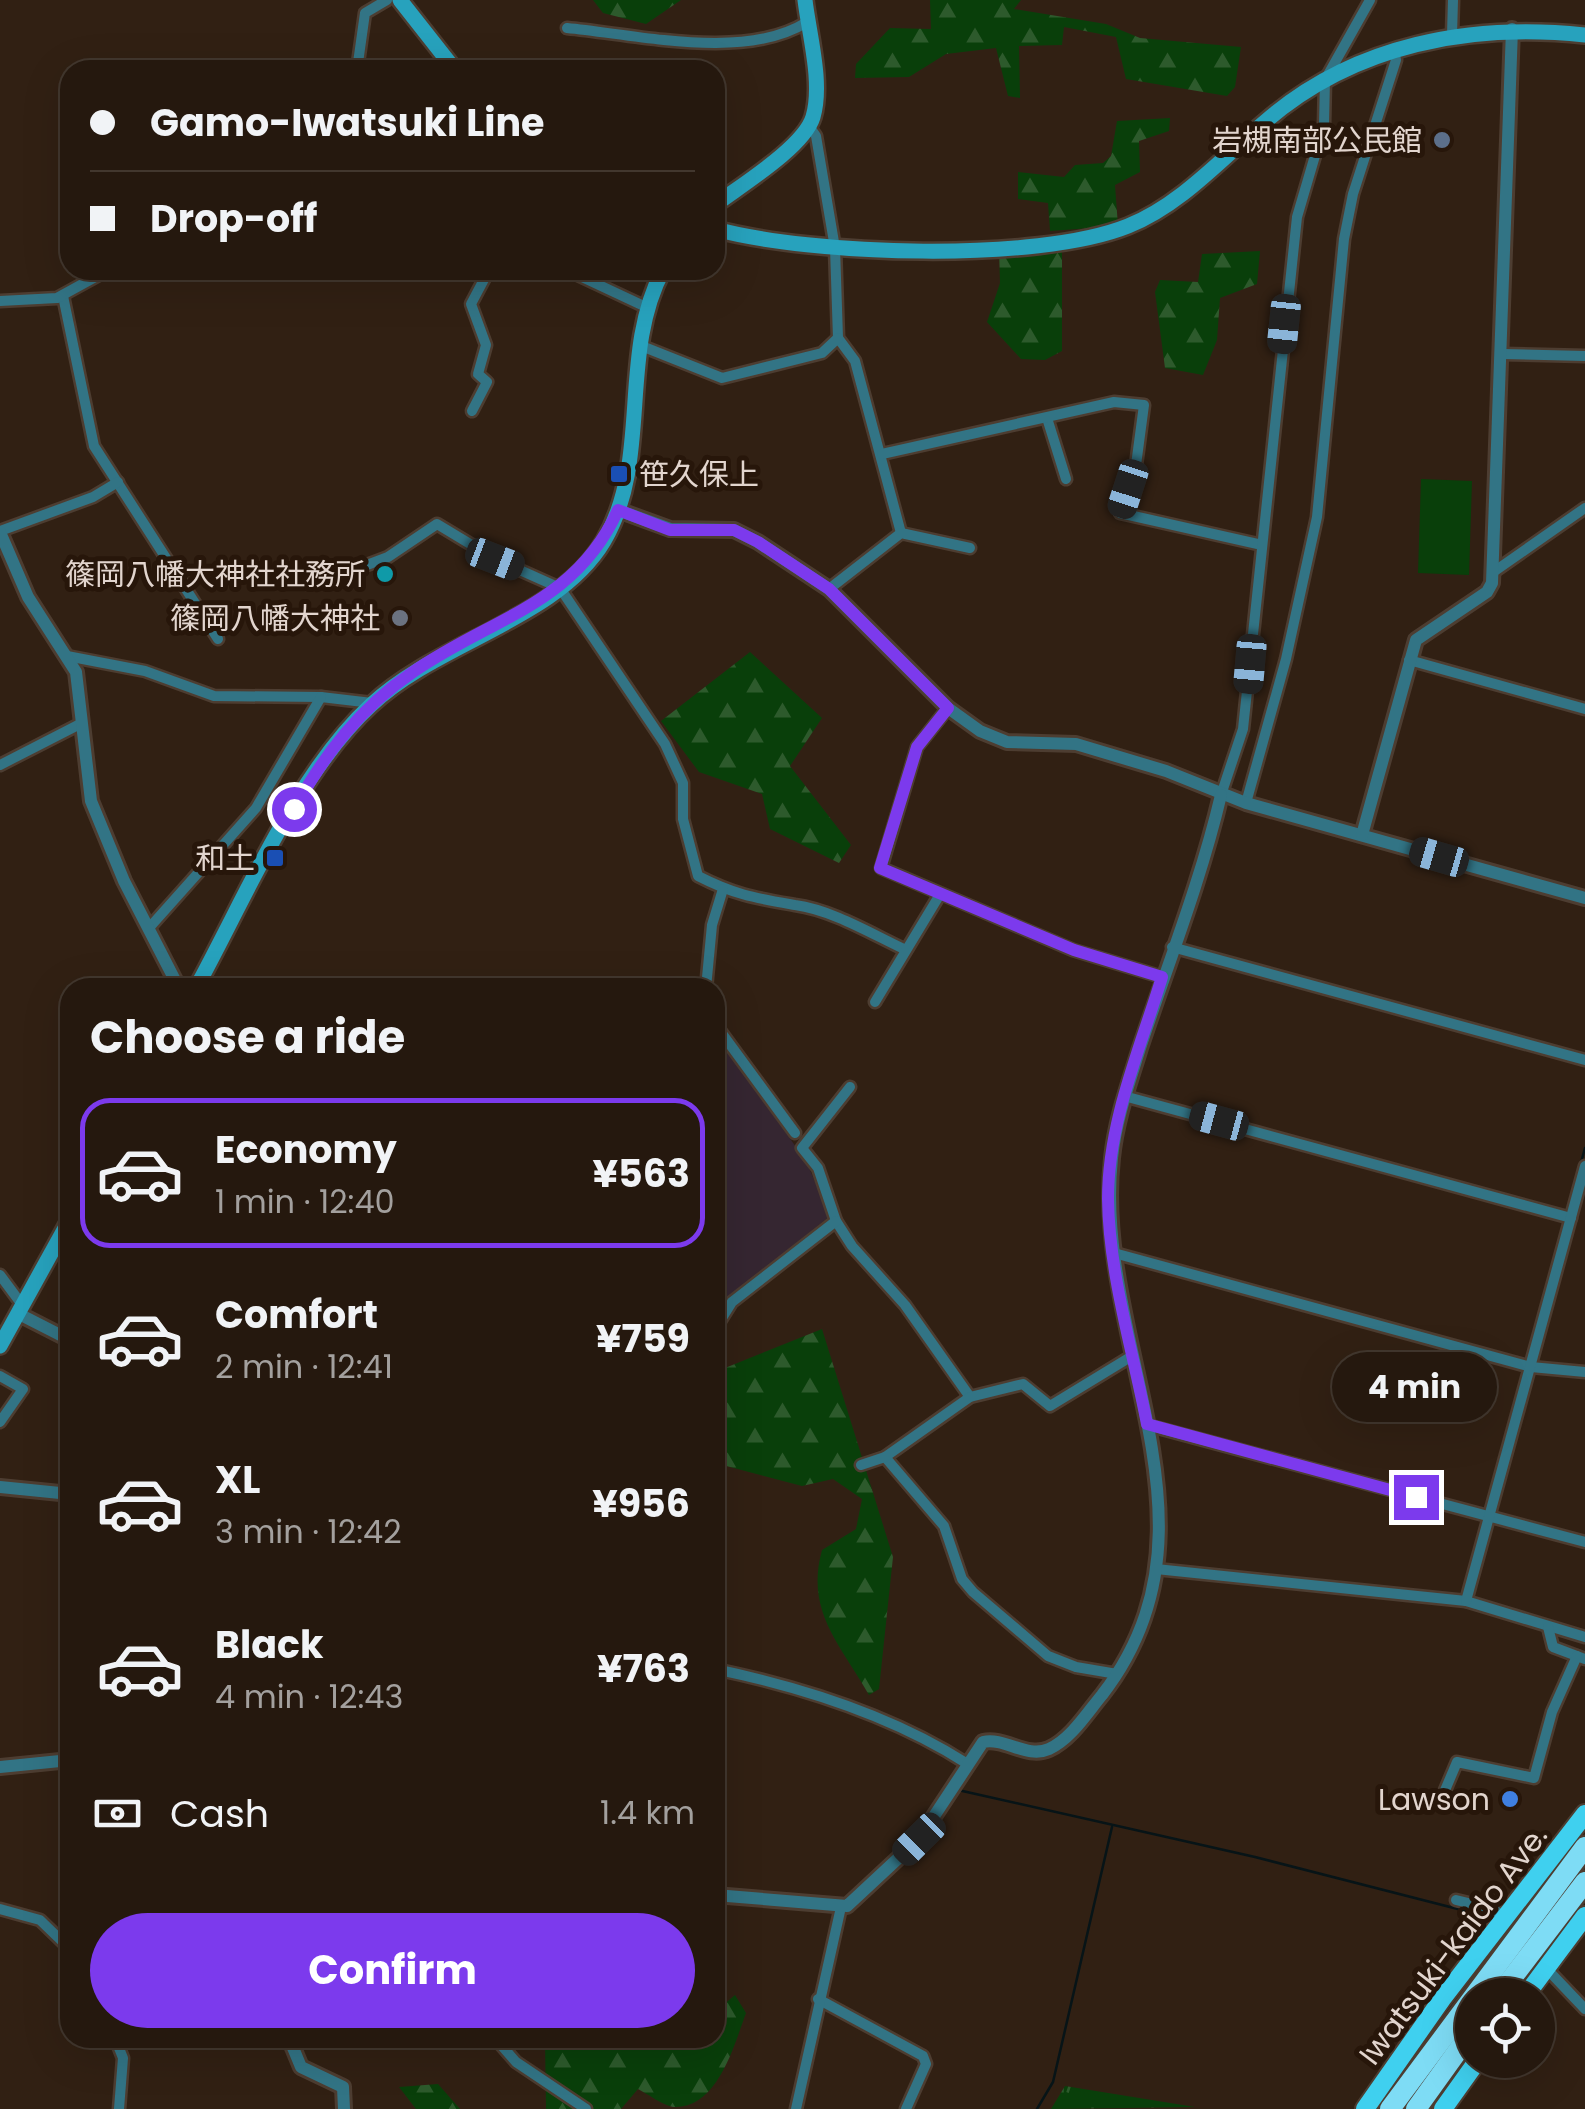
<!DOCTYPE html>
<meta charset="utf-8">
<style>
body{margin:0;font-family:Poppins,"Noto Sans JP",sans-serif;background:#2d2117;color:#f1f3f6;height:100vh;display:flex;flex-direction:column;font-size:38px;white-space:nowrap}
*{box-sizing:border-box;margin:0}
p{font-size:32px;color:#a3a09e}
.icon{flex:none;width:55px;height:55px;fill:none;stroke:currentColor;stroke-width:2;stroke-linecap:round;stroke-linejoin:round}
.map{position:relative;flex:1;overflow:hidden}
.sheet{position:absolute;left:60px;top:978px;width:665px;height:1070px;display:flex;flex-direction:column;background:#25180e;border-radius:30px;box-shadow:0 10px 40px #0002,0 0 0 2px #42372e}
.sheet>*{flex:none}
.top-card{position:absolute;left:60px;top:60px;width:665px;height:220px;border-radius:30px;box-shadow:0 10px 40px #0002,0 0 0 2px #42372e;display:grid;align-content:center;height:220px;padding:0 30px;background:#25180e}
.controls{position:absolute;left:1455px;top:1978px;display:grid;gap:20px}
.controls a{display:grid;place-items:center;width:100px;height:100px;border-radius:50%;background:#25180e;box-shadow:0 10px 40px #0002,0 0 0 2px #42372e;font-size:50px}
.end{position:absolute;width:45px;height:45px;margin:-22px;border:12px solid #7c3aed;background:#fff;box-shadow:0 0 0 5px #fff}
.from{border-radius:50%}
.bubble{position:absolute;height:70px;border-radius:35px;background:#25180e;box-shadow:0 10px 40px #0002,0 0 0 2px #42372e;font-size:32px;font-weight:700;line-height:70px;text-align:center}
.car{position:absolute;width:30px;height:60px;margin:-30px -15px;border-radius:12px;box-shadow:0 0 8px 2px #0007;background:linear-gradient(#222 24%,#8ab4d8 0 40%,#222 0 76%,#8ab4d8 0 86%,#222 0)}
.top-card b{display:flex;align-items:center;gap:35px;height:95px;font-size:38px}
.top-card b+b{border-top:2px solid #42372e}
.top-card i{width:25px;height:25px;background:#f1f3f6}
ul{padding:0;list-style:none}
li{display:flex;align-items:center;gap:30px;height:150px;margin:0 20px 15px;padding:0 10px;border:5px solid transparent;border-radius:30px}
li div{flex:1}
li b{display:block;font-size:38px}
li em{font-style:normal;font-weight:700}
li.current{border-color:#7c3aed}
li>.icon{width:90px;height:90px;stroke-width:1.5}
h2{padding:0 30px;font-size:45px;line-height:120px}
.pay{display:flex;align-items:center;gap:25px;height:110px;padding:0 30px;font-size:38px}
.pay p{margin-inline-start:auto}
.action{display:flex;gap:20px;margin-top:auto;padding:20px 30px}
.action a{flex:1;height:115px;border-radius:60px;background:#7c3aed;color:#fff;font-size:40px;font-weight:700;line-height:115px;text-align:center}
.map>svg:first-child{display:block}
.education{fill:#352631}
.grass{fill:url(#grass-tufts)}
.forest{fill:url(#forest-firs)}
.park{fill:#093f0a}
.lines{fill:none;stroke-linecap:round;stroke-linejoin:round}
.stream{stroke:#071417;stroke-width:2.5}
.minor-casing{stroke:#4d3d31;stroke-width:15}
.tertiary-casing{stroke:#4d3d31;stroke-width:18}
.secondary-casing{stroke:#4d3d31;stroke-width:20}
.trunk-casing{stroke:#4d3d31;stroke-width:22}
.motorway-casing{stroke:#4d3d31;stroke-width:25}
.minor{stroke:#327485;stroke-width:10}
.tertiary{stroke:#327485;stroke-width:12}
.secondary{stroke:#27a2bd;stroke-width:15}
.trunk{stroke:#3fd0ef;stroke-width:18}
.motorway{stroke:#7edcf5;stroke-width:20}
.route{stroke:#7c3aed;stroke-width:12}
.service-dot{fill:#5c6f8a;stroke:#27160a;stroke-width:4}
.transit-dot{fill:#1a4fb4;stroke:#27160a;stroke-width:4}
.culture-dot{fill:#0f9aa8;stroke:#27160a;stroke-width:4}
.worship-dot{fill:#6b7280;stroke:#27160a;stroke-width:4}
.shop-dot{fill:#3f7fe0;stroke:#27160a;stroke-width:4}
.labels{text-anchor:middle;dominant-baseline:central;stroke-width:10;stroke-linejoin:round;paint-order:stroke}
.poi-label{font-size:30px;fill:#e2d5ce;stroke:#27160a;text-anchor:end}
.street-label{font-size:30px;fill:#e2d5ce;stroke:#27160a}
</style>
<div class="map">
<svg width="1585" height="2109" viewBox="0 0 1585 2109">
<defs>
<pattern id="grass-tufts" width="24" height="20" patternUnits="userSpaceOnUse" patternTransform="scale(2.5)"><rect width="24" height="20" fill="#093f0a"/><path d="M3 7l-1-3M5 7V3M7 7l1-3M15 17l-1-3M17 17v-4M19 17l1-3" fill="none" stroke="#2d5a2c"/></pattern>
<pattern id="forest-firs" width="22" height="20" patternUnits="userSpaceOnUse" patternTransform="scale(2.5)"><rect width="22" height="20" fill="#093f0a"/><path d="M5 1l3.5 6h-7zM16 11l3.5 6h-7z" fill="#2d5a2c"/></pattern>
</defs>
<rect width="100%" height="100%" fill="#312013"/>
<path class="education" d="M 715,1034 L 806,1161 L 830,1216 L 722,1303 L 715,1314 Z"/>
<path class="grass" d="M 1065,2086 L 1195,2107 L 1051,2109 Z"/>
<g class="forest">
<path d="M 593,0 L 681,0 L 646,24 L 603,13 Z"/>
<path d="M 930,0 L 1021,0 L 1014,9 L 1106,24 L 1140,38 L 1241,47 L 1235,87 L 1227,96 L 1126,79 L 1116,37 L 1064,27 L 1062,45 L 1019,46 L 1020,98 L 1008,96 L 996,48 L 946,54 L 909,77 L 855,78 L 856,64 L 890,28 L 931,29 Z"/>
<path d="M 1170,118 L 1169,131 L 1139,141 L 1140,172 L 1115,185 L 1118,226 L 1050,231 L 1048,203 L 1018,199 L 1018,172 L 1064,177 L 1075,165 L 1103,163 L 1111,156 L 1117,121 Z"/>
<path d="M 999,249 L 1062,249 L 1062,351 L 1045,360 L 1021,359 L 987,322 L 1000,283 Z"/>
<path d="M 1260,251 L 1257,284 L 1220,298 L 1217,340 L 1203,375 L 1165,368 L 1155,292 L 1160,280 L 1198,282 L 1202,254 Z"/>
<path d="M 750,652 L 822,718 L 790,766 L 851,845 L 839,863 L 770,829 L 762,794 L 699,772 L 661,721 Z"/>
<path d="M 822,1329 L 893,1557 L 879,1689 L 869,1695 C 840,1644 805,1611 822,1550 L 856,1529 L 862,1499 L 833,1479 L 802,1486 L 715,1463 L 715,1372 Z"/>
<path d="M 735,1995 L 746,2013 C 734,2045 718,2109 673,2107 C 662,2105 648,2094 638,2089 L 621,2109 L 546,2109 L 545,2038 L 715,2038 L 715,2012 Z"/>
<path d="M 438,2084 L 460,2109 L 416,2109 L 399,2087 Z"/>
</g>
<path class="park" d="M 1421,479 L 1472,481 L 1469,575 L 1418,573 Z"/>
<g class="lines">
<g class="stream">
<path d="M 1570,1202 L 1585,1148"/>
<path d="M 1526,1361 L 1555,1258"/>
<path d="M 1485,1510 L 1524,1368"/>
<path d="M 1479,1534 L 1483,1518"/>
<path d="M 958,1790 L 1255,1857 L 1489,1917"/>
<path d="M 1037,2109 L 1053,2082 L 1112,1827"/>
</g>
<g class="minor-casing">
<g id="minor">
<path d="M 567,28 C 639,35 745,61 807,22"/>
<path d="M 1452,35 L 1453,0"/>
<path d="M 357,70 L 365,13 L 387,0"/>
<path d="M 809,126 L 816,136 L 835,248 L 838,338 L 855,361 L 901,533"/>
<path d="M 567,270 L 646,307"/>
<path d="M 63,296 L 94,446 L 218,639"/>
<path d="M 0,301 L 57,298 L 108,270"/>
<path d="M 639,345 L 722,378 L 822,353 L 838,338"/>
<path d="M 1503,354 L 1585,356"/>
<path d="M 472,411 L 487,382 L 478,374 L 486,345 L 471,304 L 489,270"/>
<path d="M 1047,418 L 1066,479"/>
<path d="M 882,454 L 1114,402 L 1144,405 L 1136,465 L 1120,513 L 1262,545"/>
<path d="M 0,531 L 93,497 L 118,482"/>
<path d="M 359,568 L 388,557 L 437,524 L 495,559 L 560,588 L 665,744 L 683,783 L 683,819 L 698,876 C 735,895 755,898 795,905 C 832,910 870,933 904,949"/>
<path d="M 1492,573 L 1585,508"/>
<path d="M 829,589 L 901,533 L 970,548"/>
<path d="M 67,656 L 145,671 L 214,696 L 321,697 L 372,703"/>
<path d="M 1409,660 L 1585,709"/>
<path d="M 948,708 L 917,747 L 881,868 L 1073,950 L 1162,977"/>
<path d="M 0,765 L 82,723"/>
<path d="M 1221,795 L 1243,729 L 1297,217 L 1324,125 L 1325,80 L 1370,0"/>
<path d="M 1246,803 L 1286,659 L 1317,517 L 1344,239 L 1353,194 L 1396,60 L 1394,50"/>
<path d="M 149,928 L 256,808 L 321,697"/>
<path d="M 1172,947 L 1585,1060"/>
<path d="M 706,988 L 712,925 L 723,889"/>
<path d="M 875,1002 L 939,896"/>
<path d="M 715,1024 L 795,1133"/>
<path d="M 850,1087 L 802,1148 L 818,1168 L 836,1221 L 852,1246 L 905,1305 L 970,1397"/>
<path d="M 1124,1096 L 1571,1218"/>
<path d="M 1114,1253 L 1531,1367 L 1585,1372"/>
<path d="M 0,1275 L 23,1306"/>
<path d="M 715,1329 L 732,1302 L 836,1221"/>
<path d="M 0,1376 L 23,1389 L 0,1422"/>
<path d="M 1147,1425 L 1585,1542"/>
<path d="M 885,1457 L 944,1526 L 962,1579 L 973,1592 L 1048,1656 L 1076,1667 L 1117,1674"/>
<path d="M 861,1465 L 885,1457 L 970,1397 L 1023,1384 L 1050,1406 L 1132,1356"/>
<path d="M 1156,1569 L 1466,1601 L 1585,1637"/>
<path d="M 1466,1601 L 1585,1166"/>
<path d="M 1548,1627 L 1553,1647 L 1585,1659"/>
<path d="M 715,1669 C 801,1687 891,1715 966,1763"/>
<path d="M 1443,1795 L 1457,1762 L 1534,1778 L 1552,1712 L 1577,1656"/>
<path d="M 1456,1900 L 1493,1909 L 1504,1917"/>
<path d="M 0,1909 L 40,1920 L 70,1949"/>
<path d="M 1546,1968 L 1585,2009"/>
<path d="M 818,1999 L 923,2056 L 926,2064 L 906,2109"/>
<path d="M 115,2038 L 123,2058 L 119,2109"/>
<path d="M 495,2038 L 516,2062 L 586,2109"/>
<path d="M 796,2109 L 841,1907"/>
</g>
</g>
<g class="tertiary-casing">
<g id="tertiary">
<path d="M 618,510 L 670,529 L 734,530 L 758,542 L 829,589 L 948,708 L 980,731 L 1007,742 L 1076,744 L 1166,771 L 1246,803 L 1585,898"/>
<path d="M 0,532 L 28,597 L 76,672 L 91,801 L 124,881 L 179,988"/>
<path d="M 1362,835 L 1416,640 L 1487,592 L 1492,583 L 1512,29"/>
<path d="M 19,1314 L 70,1340"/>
<path d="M 0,1487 L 70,1494"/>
<path d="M 0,1767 L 70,1760"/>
<path d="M 715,1895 L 847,1906 L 919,1839 L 983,1742 C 1005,1737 1027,1759 1049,1749 C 1071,1739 1087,1713 1102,1695 C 1234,1525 1092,1342 1112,1158 C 1116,1119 1129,1084 1140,1048 C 1168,964 1201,880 1221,795"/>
<path d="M 289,2038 L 301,2067 L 343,2087 L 344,2109"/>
</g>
</g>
<g class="secondary-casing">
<g id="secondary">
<path d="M 400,0 L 455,70"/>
<path d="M 715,205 C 740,186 804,147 813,117 C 823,83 809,34 805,0"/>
<path d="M 715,229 C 811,255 1036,263 1128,226 C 1181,205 1223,157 1266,121 C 1355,44 1471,23 1585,35"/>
<path d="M 196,988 C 245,899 297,773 371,705 C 437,642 558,619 604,541 C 652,459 618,355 663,270"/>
<path d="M 0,1346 L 70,1219"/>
</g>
</g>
<g class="trunk-casing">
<g id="trunk">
<path d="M 1526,1995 L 1585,1916"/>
<path d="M 1365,2109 L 1442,1999 L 1585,1814"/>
<path d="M 1443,2109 L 1478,2060"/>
</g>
</g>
<g class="motorway-casing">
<g id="motorway">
<path d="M 1499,1995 L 1585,1882"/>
<path d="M 1390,2109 L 1585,1847"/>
<path d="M 1416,2109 L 1472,2031"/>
</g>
</g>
<use href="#minor" class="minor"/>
<use href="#tertiary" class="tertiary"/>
<use href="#secondary" class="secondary"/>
<use href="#trunk" class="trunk"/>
<use href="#motorway" class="motorway"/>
</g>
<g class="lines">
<path class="route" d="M 294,809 C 325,754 360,708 413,672 C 492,617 575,605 618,510 L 670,530 L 734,530 L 758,542 L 829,589 L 948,708 L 917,747 L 880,868 L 1074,950 L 1162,977 C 1140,1049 1108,1122 1108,1199 C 1109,1274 1133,1351 1147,1424 L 1416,1497"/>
</g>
<circle class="service-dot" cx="1442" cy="140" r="10"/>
<g class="transit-dot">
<rect x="609" y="464" width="20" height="20" rx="5"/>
<rect x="265" y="848" width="20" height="20" rx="5"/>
</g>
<circle class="culture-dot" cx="385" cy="574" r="10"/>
<circle class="worship-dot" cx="400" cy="618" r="10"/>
<circle class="shop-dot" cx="1510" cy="1799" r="10"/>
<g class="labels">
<g class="poi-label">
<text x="1422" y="140">岩槻南部公民館</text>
<text x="639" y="474" text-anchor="start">笹久保上</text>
<text x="365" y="574">篠岡八幡大神社社務所</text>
<text x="380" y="618">篠岡八幡大神社</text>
<text x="255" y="858">和土</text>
<text x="1490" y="1799">Lawson</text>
</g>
<g class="street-label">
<text transform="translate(1453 1945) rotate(-53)">Iwatsuki-kaido Ave.</text>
</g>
</g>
</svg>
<div class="controls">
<a><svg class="icon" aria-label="locate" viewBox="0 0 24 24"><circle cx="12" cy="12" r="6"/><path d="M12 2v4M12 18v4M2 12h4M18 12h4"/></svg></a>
</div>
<i class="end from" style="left:294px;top:809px"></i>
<i class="end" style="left:1416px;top:1497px"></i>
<div class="bubble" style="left:1332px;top:1352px;width:165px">4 min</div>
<i class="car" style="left:1284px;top:324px;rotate:186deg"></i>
<i class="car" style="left:1128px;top:489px;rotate:198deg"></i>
<i class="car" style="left:495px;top:559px;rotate:111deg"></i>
<i class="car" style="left:1250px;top:664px;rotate:185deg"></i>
<i class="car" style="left:1439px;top:857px;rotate:286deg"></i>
<i class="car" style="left:1219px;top:1121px;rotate:285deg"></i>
<i class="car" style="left:919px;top:1839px;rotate:225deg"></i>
<div class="top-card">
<b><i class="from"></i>Gamo-Iwatsuki Line</b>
<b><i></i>Drop-off</b>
</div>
<section class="sheet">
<h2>Choose a ride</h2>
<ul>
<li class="current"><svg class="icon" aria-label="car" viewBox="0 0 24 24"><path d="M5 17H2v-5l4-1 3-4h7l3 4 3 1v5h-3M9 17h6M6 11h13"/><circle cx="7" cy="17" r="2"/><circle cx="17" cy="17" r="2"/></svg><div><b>Economy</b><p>1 min · 12:40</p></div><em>¥563</em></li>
<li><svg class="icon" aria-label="car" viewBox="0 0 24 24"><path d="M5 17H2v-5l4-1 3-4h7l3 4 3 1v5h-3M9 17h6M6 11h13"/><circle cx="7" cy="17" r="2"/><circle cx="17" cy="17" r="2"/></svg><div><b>Comfort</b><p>2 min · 12:41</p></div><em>¥759</em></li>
<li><svg class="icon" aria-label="car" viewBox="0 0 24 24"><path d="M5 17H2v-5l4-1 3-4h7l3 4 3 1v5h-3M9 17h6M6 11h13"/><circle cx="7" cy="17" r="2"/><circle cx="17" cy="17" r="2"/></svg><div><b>XL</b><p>3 min · 12:42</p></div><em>¥956</em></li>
<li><svg class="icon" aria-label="car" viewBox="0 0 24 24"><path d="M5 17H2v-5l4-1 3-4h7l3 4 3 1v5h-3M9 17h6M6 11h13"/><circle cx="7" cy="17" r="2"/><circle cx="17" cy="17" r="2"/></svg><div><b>Black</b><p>4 min · 12:43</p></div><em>¥763</em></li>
</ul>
<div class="pay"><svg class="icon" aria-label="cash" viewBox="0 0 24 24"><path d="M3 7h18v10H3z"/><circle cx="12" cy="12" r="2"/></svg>Cash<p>1.4 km</p></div>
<div class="action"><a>Confirm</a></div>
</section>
</div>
